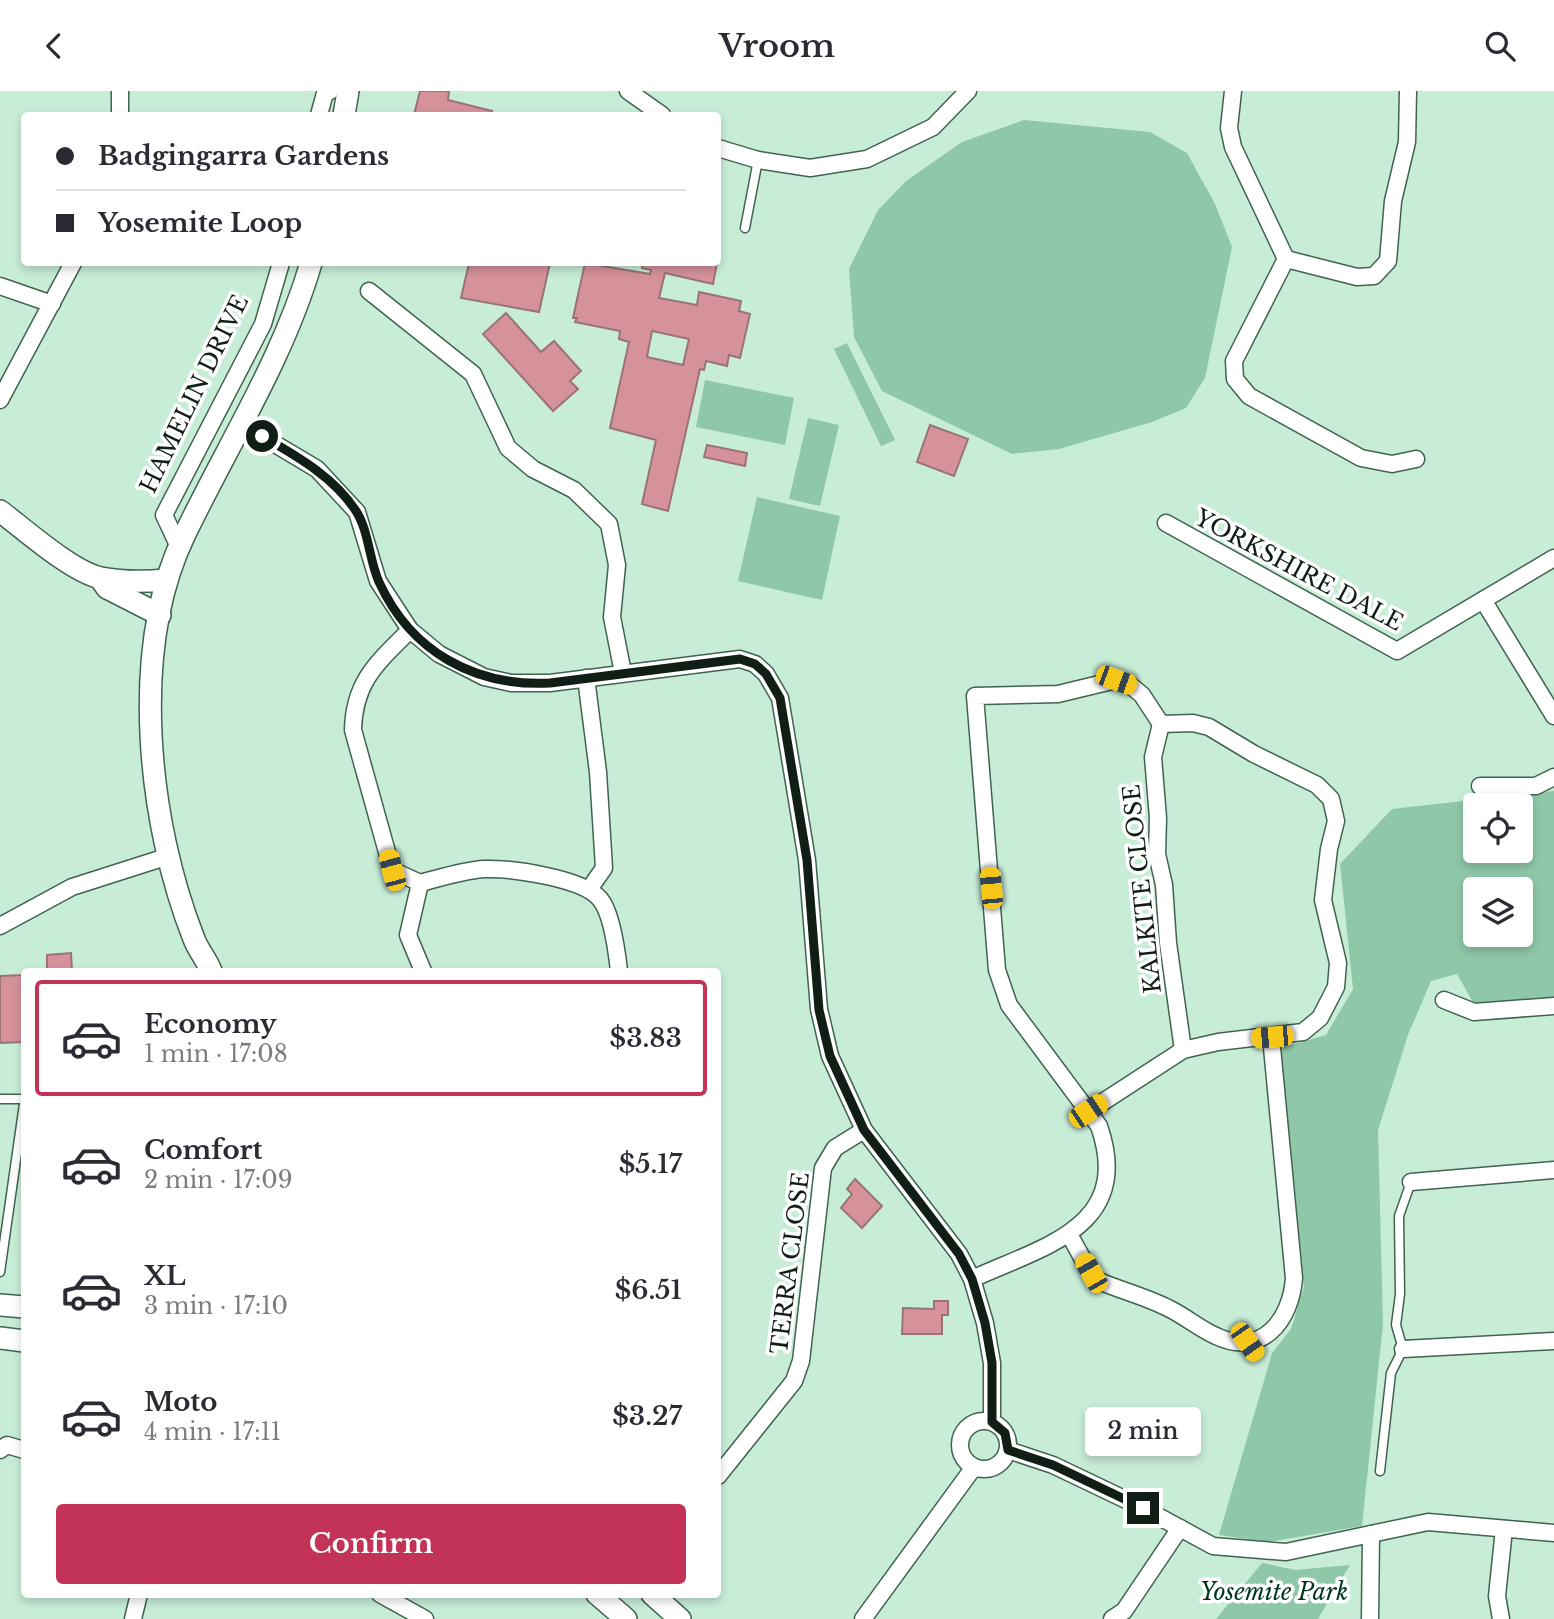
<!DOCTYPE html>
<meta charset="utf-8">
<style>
body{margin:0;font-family:"Libre Baskerville",serif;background:#f7f7f7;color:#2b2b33;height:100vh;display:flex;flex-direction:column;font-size:26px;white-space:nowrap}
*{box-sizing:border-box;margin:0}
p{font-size:23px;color:#7c7c81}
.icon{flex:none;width:38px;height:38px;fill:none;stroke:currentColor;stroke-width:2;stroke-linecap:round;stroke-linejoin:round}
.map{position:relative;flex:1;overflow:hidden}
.details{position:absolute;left:21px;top:877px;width:700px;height:630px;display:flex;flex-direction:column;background:#fff;border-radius:7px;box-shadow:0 4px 10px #0003}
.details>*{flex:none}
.hud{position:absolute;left:21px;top:21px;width:700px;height:154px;border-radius:7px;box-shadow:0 4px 10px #0003;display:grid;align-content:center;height:154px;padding:0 35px;background:#fff}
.tools{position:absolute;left:1463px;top:702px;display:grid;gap:14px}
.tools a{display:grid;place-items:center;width:70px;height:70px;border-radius:7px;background:#fff;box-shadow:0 4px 10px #0003;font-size:35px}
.end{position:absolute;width:32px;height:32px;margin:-16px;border:9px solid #101e16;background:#fff;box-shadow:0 0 0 4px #fff}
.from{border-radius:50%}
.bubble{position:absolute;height:49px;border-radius:7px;background:#fff;box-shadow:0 4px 10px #0003;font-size:23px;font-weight:600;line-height:49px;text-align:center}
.car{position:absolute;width:21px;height:42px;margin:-21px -10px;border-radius:9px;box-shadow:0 0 5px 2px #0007;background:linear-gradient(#f5c518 24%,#345 0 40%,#f5c518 0 76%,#345 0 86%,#f5c518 0)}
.hud b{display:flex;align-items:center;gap:24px;height:66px;font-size:26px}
.hud b+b{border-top:2px solid #e1e1e2}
.hud i{width:18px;height:18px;background:#2b2b33}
ul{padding:12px 0 0;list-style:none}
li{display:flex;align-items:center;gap:21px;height:116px;margin:0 14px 10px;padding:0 21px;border:4px solid transparent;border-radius:7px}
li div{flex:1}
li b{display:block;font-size:26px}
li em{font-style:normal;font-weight:600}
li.on{border-color:#c23357}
li>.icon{width:63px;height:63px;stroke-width:1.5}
.button{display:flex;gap:14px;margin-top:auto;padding:14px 35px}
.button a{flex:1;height:80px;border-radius:7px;background:#c23357;color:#fff;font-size:28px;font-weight:600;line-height:80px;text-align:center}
header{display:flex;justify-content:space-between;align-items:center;height:91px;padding:0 35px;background:#fff;font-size:32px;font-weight:600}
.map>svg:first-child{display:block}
.green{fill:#8fc8a8;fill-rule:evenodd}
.building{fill:#d6929b;stroke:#9a7378;stroke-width:2;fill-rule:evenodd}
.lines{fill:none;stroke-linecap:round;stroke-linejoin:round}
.lane-casing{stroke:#416350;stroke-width:11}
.street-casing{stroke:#416350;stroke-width:19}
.secondary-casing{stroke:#416350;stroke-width:24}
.lane{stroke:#fff;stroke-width:8}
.street{stroke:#fff;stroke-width:16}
.secondary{stroke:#fff;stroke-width:21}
.route{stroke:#101e16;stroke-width:9}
.labels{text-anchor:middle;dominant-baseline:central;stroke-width:7;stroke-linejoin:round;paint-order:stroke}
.street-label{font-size:23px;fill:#101e16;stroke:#fff}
.park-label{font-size:23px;font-style:italic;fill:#00361f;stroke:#fff}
</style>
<header><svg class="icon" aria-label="back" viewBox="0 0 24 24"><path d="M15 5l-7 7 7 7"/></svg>Vroom<svg class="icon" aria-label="search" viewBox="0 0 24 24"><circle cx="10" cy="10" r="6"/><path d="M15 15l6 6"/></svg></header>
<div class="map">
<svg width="1554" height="1528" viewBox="0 0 1554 1528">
<rect width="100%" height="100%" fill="#c7edd7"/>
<g class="green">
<path d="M 1024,29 L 1150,41 L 1187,62 L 1215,113 L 1232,156 L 1205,287 L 1186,317 L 1152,331 L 1059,358 L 1012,363 L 882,300 L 854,246 L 849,178 L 878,119 L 906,90 L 962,51 Z"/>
<path d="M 847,252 L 895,349 L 881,355 L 834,258 Z"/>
<path d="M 705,289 L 794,307 L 785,354 L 696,336 Z"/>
<path d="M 808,327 L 839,334 L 820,415 L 789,408 Z"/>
<path d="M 757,406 L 840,425 L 822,509 L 738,490 Z"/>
<path d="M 1554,700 L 1554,908 L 1474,913 L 1457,883 L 1431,890 L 1408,944 L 1378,1039 L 1383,1233 L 1362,1435 L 1269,1451 L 1219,1444 L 1272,1262 L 1291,1238 L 1304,1196 L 1281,957 L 1326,944 L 1353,898 L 1340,773 L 1392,718 ZM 1475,714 L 1521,714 L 1521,760 L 1475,760 ZM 1475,798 L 1521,798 L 1521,844 L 1475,844 Z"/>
<path d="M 1262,1472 L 1295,1479 L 1350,1474 L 1318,1528 L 1216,1528 Z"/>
</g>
<g class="building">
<path d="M 420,0 L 449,0 L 448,9 L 492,20 L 491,24 L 414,24 Z"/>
<path d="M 469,172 L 550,172 L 539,221 L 461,207 Z"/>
<path d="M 585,172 L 650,183 L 651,179 L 642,177 L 643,172 L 717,172 L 713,193 L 665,182 L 659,207 L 697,214 L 699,201 L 741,210 L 739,220 L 750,223 L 740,267 L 729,264 L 727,275 L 706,270 L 704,279 L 700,278 L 668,420 L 642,413 L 656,349 L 610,337 L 629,251 L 619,248 L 620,240 L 575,231 L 577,227 L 573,227 ZM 652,240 L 689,248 L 683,274 L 647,266 Z"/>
<path d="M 506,222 L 541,261 L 554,250 L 581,280 L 570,290 L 578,298 L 553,320 L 483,243 Z"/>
<path d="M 930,334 L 968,348 L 954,385 L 917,371 Z"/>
<path d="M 707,354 L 747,362 L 745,375 L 704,366 Z"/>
<path d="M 71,862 L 72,880 L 47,880 L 47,864 Z"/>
<path d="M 24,884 L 24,951 L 0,952 L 0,885 Z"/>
<path d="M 855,1088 L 882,1115 L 862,1137 L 841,1117 L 852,1103 L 847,1098 Z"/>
<path d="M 934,1210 L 948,1210 L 948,1224 L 942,1224 L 942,1243 L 902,1243 L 903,1217 L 934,1218 Z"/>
</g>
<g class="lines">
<g class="lane-casing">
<g id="lane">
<path d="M 745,137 L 758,69"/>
<path d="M 0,1008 L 24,1008"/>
<path d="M 0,1181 L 24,1013"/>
<path d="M 1380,1380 L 1391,1282 L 1403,1258 L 1396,1234 L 1400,1203 L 1399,1125 L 1411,1091"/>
</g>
</g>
<g class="street-casing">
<g id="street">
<path d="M 628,0 L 662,24"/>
<path d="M 1233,0 L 1229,37 L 1233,56 L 1286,168 L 1234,270 L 1235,288 L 1249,305 L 1361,367 L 1392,373 L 1416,368"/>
<path d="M 120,24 L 120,0"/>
<path d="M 319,24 L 325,2 L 330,0"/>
<path d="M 718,57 L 758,69 L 810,77 L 867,68 L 933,36 L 968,0"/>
<path d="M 1286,168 L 1357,186 L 1374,185 L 1388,170 L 1393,110 L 1407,51 L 1408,0"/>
<path d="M 0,195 L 52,213"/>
<path d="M 369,200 L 473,283 L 508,357 L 533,378 L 574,399 L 609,433 L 617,474 L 612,526 L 623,582"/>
<path d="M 0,309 L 73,172"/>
<path d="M 243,334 L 317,378 L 357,421 L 378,490 L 410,539 L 439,563 L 484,586 L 511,592 L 550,592 L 740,568 L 755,573 L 766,583 L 780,607 L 807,769 L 819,918 L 830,965 L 864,1039 L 959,1163 L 972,1188 L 985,1232 L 992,1272 L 992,1331"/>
<path d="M 1166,432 L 1397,560 L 1554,467"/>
<path d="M 179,456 L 164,424 L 263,233 L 281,172"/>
<path d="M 1483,509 L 1554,625"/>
<path d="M 410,539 C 378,571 354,590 353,639 L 392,779 L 420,792 L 408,844 L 423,880"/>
<path d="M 586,587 L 598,681 L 604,777 L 590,797"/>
<path d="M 1161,633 L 1153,666 L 1158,727 L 1157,763 L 1164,794 L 1168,852 L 1183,959"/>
<path d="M 1480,695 L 1536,695 L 1554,686"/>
<path d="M 420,792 C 440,787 461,780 483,778 C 510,777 583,787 600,808 C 612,822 617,862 619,880"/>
<path d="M 0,835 L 72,796 L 169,765"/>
<path d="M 1444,909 L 1474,921 L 1554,915"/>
<path d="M 1411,1091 L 1554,1079"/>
<path d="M 1069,1143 L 1091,1183 L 1099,1190 C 1122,1200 1147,1206 1170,1218 C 1186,1226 1200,1238 1216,1245 C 1262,1267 1291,1229 1294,1187 L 1271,946"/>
<path d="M 972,1188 C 1044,1155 1134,1136 1099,1035 L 1009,914 L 997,879 L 975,605 L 1058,603 L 1116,589 L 1130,594 L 1142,604 L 1161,633 L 1193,632 L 1209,636 L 1254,663 L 1317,694 L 1331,708 L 1336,730 L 1329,758 L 1323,809 L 1338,872 L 1336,896 L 1320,927 L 1303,941 L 1218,951 L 1183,959 L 1089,1020"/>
<path d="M 1403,1258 L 1554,1250"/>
<circle cx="984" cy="1354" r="24"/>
<path d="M 0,1359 L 7,1354 L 24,1359"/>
<path d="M 1008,1359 L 1053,1374 L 1143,1417 L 1213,1455 L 1286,1461 L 1428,1431 L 1554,1442"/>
<path d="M 718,1385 L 794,1290 L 801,1270 L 823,1077 L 835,1057 L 864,1039"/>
<path d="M 380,1503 L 425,1528"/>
<path d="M 133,1528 L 139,1503"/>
<path d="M 863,1528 L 974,1376"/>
<path d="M 1112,1528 L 1124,1520 L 1180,1437"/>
<path d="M 1370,1528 L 1371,1443"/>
<path d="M 1501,1528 L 1497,1505 L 1504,1438"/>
</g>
</g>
<g class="secondary-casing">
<g id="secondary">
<path d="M 344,24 L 348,0"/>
<path d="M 0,420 C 24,438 72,481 101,487 C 122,491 144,491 166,489"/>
<path d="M 100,487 L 107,497 L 160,524"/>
<path d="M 211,880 C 207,869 198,859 194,848 C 148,732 129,560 184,445 C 227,355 283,268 311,172"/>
<path d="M 0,1214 L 24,1216"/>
<path d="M 0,1247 L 24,1250"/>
<path d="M 597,1503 L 626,1528"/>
<path d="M 652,1503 L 680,1528"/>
</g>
</g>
<use href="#lane" class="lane"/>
<use href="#street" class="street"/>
<use href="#secondary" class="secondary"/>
</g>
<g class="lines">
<path class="route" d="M 262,345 C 296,365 333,385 356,420 C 369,440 369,469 379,491 C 411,561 475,596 550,592 L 740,568 L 755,573 L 766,583 L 780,607 L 807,769 L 819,919 L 830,965 L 864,1039 L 959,1163 L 972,1188 L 985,1232 L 992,1272 L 992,1331 L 1005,1342 L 1008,1359 L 1053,1374 L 1143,1417"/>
</g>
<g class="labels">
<g class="street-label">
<text transform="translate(194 303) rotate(-64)">HAMELIN DRIVE</text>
<text transform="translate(1299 479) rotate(28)">YORKSHIRE DALE</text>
<text transform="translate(1142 798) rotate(-96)">KALKITE CLOSE</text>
<text transform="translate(790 1172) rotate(-83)">TERRA CLOSE</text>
</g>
<g class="park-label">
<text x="1274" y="1501">Yosemite Park</text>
</g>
</g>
</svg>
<div class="tools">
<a><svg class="icon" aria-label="locate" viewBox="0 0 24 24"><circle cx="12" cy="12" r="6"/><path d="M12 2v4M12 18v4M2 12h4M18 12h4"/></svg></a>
<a><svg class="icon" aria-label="layers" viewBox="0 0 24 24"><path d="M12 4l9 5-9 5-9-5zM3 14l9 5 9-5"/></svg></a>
</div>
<i class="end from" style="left:262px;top:345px"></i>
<i class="end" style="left:1143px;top:1417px"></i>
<div class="bubble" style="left:1085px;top:1316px;width:116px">2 min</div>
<i class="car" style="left:1116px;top:589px;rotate:110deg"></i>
<i class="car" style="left:392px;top:779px;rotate:345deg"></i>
<i class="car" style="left:991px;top:797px;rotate:355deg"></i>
<i class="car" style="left:1272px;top:946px;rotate:265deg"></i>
<i class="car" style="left:1088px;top:1020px;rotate:56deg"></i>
<i class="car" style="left:1091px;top:1182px;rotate:330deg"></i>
<i class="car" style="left:1247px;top:1251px;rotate:145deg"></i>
<div class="hud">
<b><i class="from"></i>Badgingarra Gardens</b>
<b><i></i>Yosemite Loop</b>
</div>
<section class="details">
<ul>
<li class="on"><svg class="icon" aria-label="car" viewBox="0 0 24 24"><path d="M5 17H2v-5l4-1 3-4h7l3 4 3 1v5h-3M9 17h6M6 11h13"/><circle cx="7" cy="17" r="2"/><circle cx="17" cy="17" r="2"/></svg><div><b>Economy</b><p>1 min · 17:08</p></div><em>$3.83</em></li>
<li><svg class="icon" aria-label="car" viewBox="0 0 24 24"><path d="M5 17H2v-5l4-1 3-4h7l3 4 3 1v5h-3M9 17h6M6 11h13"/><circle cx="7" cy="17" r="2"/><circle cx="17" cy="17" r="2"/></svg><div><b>Comfort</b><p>2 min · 17:09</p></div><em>$5.17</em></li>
<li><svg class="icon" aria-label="car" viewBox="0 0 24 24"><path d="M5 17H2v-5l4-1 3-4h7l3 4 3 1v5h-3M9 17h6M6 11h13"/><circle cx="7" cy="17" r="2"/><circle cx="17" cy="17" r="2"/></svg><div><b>XL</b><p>3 min · 17:10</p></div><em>$6.51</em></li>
<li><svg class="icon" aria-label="car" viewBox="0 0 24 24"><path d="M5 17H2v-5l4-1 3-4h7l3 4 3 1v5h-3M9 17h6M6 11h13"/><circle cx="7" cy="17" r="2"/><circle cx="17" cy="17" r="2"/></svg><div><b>Moto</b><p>4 min · 17:11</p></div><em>$3.27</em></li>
</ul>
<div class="button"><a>Confirm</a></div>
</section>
</div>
